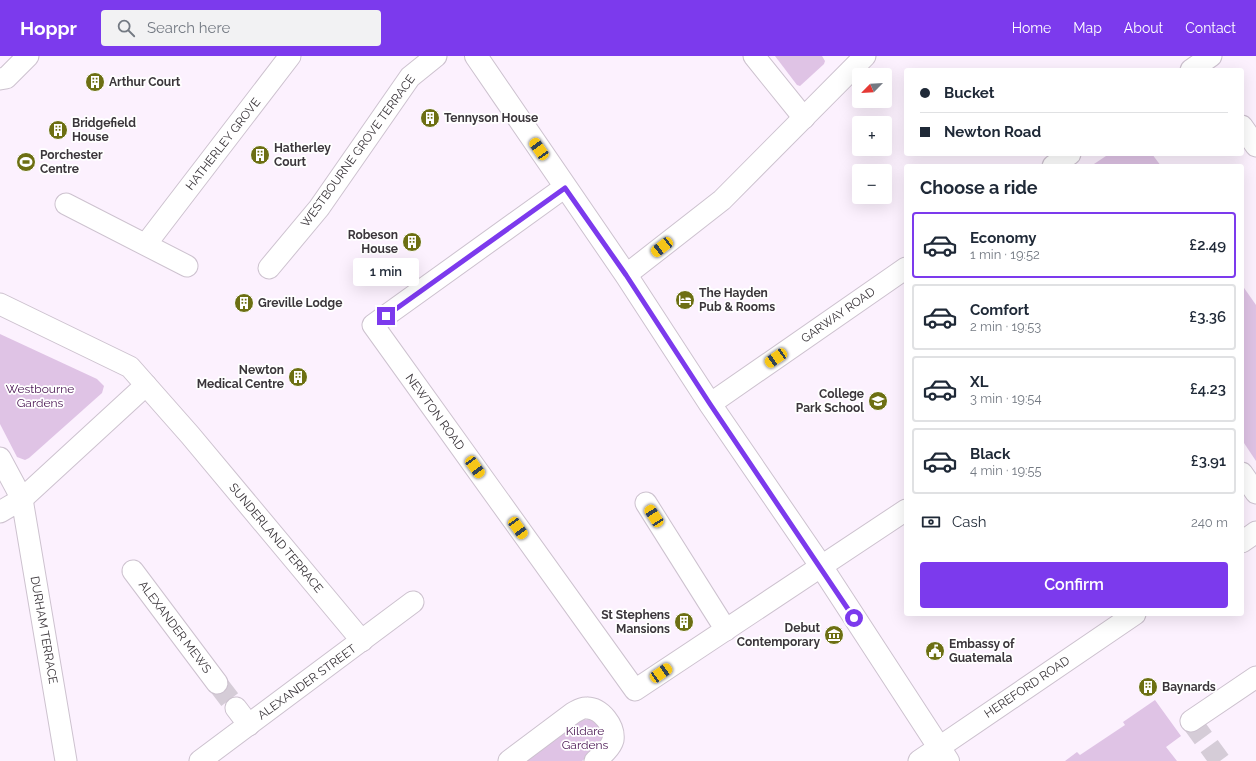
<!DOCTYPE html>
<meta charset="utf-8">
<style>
body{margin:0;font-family:Raleway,sans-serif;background:#f2f2f3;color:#1f2937;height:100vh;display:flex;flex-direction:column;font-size:15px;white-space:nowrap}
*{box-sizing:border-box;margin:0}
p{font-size:13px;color:#747a83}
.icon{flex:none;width:22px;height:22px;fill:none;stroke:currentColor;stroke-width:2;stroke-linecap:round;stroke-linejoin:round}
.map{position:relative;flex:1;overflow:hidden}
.details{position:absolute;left:904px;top:108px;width:340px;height:452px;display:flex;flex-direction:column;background:#fff;border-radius:4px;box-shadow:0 4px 16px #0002}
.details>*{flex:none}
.hud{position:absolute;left:904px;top:12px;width:340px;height:88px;border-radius:4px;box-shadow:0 4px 16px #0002;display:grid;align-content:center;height:88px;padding:0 16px;background:#fff}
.needle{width:26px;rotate:246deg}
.controls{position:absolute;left:852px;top:12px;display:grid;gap:8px}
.controls a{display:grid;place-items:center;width:40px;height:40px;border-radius:4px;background:#fff;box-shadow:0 4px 16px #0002;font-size:20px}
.end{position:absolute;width:18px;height:18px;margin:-9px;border:5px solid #7c3aed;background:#fff;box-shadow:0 0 0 2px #fff}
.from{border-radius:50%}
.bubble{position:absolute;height:28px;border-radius:4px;background:#fff;box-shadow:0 4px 16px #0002;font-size:13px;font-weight:600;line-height:28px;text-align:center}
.car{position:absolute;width:12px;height:24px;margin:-12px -6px;border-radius:5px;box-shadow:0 0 3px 1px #0007;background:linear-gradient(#f5c518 24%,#345 0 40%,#f5c518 0 76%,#345 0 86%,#f5c518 0)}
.hud b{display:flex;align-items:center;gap:14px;height:38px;font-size:15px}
.hud b+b{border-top:1px solid #e0e1e3}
.hud i{width:10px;height:10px;background:#1f2937}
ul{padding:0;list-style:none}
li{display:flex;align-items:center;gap:12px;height:66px;margin:0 8px 6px;padding:0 8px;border:2px solid #e0e1e3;border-radius:4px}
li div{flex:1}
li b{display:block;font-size:15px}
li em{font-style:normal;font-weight:600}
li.current{border-color:#7c3aed}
li>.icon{width:36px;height:36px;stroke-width:1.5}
h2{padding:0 16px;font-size:18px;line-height:48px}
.pay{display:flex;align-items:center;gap:10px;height:44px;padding:0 16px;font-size:15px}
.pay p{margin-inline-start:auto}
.action{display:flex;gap:8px;margin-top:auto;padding:8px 16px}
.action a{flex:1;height:46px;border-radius:4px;background:#7c3aed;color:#fff;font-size:16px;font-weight:600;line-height:46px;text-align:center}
header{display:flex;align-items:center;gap:24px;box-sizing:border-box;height:56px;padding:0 20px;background:#7c3aed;color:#fff}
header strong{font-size:19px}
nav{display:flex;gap:22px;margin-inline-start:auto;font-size:14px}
.search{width:280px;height:36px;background:#f2f2f3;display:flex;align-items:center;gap:10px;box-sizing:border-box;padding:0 14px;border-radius:4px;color:#747a83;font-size:15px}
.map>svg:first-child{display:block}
.green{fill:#dfc3e5}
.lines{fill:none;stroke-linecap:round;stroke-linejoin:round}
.street-tunnel{stroke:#d5ccd7;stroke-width:21;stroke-dasharray:21 10;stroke-linecap:butt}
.street-casing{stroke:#cdc2cf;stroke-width:23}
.primary-casing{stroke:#cdc2cf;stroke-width:24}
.street{stroke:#fff;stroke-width:21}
.primary{stroke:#fff;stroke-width:22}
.route{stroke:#7c3aed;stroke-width:5}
.labels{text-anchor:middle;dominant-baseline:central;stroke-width:3.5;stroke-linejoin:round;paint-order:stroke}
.poi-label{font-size:12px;font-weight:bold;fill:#3b363b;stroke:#fff;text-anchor:start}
.street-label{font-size:12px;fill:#3b363b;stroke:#fff}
.park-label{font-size:12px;fill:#481451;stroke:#fff}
</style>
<header>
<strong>Hoppr</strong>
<div class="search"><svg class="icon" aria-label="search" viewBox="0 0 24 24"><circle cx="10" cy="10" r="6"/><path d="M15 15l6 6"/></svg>Search here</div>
<nav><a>Home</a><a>Map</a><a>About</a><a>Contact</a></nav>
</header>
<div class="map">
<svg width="1256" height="705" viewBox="0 0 1256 705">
<rect width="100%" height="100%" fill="#fcf1fe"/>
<g class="green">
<path d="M 775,0 L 822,0 L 825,5 L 824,8 L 800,30 L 797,29 Z"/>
<path d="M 1109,98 L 1152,98 L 1161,110 L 1091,110 Z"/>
<path d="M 1242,229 L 1256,249 L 1256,405 L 1242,384 Z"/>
<path d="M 0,278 L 97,323 L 104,330 L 102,337 L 29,402 L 25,404 L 17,401 L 0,368 Z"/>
<path d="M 1155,644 L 1181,680 L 1166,691 L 1177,705 L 1065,705 L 1077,696 L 1080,699 L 1125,669 L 1123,666 Z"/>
<path d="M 593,662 L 605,679 L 596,694 L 582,705 L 526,705 L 578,666 L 584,664 Z"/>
</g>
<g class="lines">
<g class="street-tunnel">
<path d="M 217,627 L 236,652"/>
<path d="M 1191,665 L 1220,705"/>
</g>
<g class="street-casing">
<g id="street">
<path d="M 754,0 L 804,62"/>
<path d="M 1191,14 L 1211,0"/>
<path d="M 0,23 L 6,22 L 28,0"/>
<path d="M 1242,70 L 1256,90"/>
<path d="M 1053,110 L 1070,98"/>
<path d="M 565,131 L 373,269 L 635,634 L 906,454"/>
<path d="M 66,148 L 187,210"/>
<path d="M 146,188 L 290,0"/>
<path d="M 269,212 L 319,152 L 410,21 L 436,0"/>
<path d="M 626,219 L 722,144 L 865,0"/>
<path d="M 0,248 L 130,311 L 190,379 L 362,585"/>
<path d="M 710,348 L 906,212"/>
<path d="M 0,402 L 22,443 L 146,329"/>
<path d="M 1242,417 L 1256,437"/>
<path d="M 646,447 L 726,574"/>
<path d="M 0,456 L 22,443 L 66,705"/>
<path d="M 1242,486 L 1256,476"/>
<path d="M 133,515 L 217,627"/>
<path d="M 236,652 L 249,669"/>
<path d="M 1191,665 L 1256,621"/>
<path d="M 200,705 L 413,546"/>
<path d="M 509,705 L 573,657 C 577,655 582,651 587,652 C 601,652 615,670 613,684 C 611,692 601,700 595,705"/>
<path d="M 919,705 L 1135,558"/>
</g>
</g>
<g class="primary-casing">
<path id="primary" d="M 476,0 L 626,219 L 710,348 L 821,510 L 948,705"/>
</g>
<use href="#street" class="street"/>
<use href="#primary" class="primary"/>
</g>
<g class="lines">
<path class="route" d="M 386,260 L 565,132 L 626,219 L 710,348 L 854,562"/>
</g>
<defs>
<g id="building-disc" transform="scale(1)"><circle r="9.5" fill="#6d6f13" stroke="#fff"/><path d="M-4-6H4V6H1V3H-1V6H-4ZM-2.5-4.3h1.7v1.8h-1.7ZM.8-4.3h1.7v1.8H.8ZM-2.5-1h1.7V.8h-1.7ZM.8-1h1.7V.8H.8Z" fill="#fff"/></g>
<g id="stadium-disc" transform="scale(1)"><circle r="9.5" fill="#6d6f13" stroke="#fff"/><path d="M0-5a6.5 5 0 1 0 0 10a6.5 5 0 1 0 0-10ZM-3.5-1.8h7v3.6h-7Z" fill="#fff"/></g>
<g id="hotel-disc" transform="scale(1)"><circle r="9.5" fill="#6d6f13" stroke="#fff"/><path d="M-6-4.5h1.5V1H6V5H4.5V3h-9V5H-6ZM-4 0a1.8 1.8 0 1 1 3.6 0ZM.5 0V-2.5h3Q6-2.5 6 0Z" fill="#fff"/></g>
<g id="school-disc" transform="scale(1)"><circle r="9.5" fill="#6d6f13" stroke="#fff"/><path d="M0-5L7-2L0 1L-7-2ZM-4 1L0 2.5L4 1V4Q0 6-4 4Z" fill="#fff"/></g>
<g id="museum-disc" transform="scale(1)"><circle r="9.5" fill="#6d6f13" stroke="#fff"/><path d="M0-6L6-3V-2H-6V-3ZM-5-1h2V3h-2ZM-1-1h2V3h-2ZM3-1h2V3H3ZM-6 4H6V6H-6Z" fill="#fff"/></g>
<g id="civic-disc" transform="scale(1)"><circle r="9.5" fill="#6d6f13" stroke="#fff"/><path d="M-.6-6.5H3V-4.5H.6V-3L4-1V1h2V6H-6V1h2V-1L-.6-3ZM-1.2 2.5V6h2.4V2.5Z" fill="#fff"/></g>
</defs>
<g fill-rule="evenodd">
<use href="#building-disc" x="95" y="26"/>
<use href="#building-disc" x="430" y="62"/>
<use href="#building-disc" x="58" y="74"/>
<use href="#building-disc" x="260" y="99"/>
<use href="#stadium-disc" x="26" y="106"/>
<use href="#building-disc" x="412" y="186"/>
<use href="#hotel-disc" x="685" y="244"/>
<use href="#building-disc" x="244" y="247"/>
<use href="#building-disc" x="298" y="321"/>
<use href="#school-disc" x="878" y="345"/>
<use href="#building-disc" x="684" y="566"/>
<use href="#museum-disc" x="834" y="579"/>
<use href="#civic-disc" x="935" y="595"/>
<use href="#building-disc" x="1148" y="631"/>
</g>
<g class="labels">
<g class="poi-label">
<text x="109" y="26">Arthur Court</text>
<text x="444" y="62">Tennyson House</text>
<text x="72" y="67">Bridgefield<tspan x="72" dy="14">House</tspan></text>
<text x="274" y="92">Hatherley<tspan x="274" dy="14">Court</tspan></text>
<text x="40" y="99">Porchester<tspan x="40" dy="14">Centre</tspan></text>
<text x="398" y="179" text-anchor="end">Robeson<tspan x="398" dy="14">House</tspan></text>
<text x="699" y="237">The Hayden<tspan x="699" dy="14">Pub &amp; Rooms</tspan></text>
<text x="258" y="247">Greville Lodge</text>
<text x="284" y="314" text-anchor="end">Newton<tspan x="284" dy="14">Medical Centre</tspan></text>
<text x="864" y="338" text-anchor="end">College<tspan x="864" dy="14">Park School</tspan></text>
<text x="670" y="559" text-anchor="end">St Stephens<tspan x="670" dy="14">Mansions</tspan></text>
<text x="820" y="572" text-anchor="end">Debut<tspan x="820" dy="14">Contemporary</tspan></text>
<text x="949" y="588">Embassy of<tspan x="949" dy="14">Guatemala</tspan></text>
<text x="1162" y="631">Baynards</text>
</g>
<g class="street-label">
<text transform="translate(223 88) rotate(-52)">HATHERLEY GROVE</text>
<text transform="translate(358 95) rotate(-54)">WESTBOURNE GROVE TERRACE</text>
<text transform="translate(838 259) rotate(-35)">GARWAY ROAD</text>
<text transform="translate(435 356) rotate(54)">NEWTON ROAD</text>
<text transform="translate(276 482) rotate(50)">SUNDERLAND TERRACE</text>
<text transform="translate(175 571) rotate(53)">ALEXANDER MEWS</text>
<text transform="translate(44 574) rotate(80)">DURHAM TERRACE</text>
<text transform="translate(307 626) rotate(-36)">ALEXANDER STREET</text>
<text transform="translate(1027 631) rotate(-34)">HEREFORD ROAD</text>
</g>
<g class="park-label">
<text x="40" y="333">Westbourne<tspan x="40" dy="14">Gardens</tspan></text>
<text x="585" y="675">Kildare<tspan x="585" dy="14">Gardens</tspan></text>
</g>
</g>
</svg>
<div class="controls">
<a><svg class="needle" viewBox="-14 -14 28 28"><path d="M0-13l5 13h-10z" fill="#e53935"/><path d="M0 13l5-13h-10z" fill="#747a83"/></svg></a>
<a>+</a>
<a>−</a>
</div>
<i class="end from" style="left:854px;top:562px"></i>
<i class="end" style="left:386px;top:260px"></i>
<div class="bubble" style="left:353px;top:202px;width:66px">1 min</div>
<i class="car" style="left:539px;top:93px;rotate:325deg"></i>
<i class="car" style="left:662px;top:191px;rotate:232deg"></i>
<i class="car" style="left:776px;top:302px;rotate:236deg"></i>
<i class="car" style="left:475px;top:411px;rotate:144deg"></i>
<i class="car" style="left:654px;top:460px;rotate:327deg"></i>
<i class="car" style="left:518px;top:472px;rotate:144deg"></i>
<i class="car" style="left:661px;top:617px;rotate:56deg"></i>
<div class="hud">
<b><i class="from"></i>Bucket</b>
<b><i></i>Newton Road</b>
</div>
<section class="details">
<h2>Choose a ride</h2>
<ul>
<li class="current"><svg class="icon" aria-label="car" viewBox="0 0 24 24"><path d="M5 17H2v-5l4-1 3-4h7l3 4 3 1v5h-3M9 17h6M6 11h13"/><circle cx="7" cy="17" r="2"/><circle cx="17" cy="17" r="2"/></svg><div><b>Economy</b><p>1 min · 19:52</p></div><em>£2.49</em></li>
<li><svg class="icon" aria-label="car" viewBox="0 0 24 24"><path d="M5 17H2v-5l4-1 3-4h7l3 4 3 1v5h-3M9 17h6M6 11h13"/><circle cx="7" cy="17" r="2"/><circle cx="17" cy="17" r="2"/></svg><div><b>Comfort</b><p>2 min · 19:53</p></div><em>£3.36</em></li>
<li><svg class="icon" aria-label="car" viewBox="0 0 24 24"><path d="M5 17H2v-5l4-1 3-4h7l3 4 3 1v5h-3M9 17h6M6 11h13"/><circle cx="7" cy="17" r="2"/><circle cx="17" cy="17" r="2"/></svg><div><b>XL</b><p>3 min · 19:54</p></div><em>£4.23</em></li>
<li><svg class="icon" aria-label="car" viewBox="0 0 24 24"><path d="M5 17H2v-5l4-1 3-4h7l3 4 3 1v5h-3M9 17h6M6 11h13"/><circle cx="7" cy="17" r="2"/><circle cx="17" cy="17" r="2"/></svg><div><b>Black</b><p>4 min · 19:55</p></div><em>£3.91</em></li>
</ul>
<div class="pay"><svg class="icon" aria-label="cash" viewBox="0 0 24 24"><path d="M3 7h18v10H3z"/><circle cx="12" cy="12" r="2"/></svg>Cash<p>240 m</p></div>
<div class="action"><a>Confirm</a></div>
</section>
</div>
